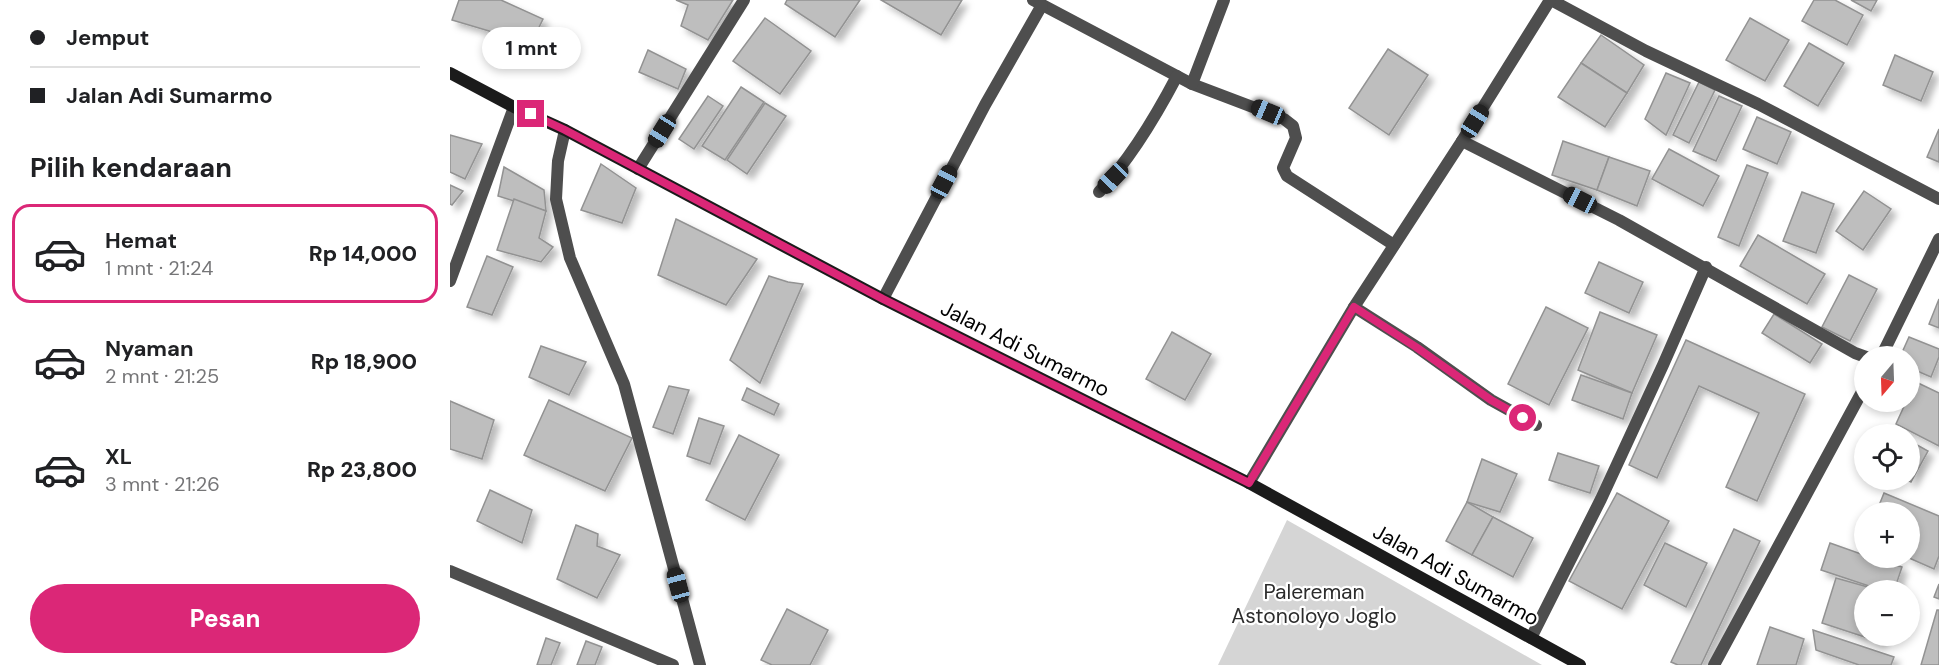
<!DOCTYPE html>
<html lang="id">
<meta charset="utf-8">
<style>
body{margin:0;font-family:"DM Sans",sans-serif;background:#f6f6f6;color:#202124;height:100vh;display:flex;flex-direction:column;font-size:22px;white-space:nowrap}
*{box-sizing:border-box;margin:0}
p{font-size:20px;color:#757577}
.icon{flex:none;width:33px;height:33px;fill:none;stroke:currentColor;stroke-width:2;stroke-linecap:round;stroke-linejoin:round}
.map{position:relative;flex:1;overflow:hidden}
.side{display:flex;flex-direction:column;background:#fff;width:450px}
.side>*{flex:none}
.guide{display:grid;align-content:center;height:132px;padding:0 30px;background:#fff}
.needle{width:39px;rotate:199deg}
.buttons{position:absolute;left:1404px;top:346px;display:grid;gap:12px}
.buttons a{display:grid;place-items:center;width:66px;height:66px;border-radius:50%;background:#fff;box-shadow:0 3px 9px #0003;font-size:30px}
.end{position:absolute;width:27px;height:27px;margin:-14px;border:8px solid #db2777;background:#fff;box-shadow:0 0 0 3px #fff}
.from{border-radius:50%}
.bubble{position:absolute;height:42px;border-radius:21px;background:#fff;box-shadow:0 3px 9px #0003;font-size:20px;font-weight:800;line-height:42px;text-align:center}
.car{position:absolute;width:18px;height:36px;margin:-18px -9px;border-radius:8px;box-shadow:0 0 4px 2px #0007;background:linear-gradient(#222 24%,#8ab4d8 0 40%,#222 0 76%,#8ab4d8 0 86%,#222 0)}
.guide b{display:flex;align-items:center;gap:21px;height:57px;font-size:22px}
.guide b+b{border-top:2px solid #e0e0e0}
.guide i{width:15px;height:15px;background:#202124}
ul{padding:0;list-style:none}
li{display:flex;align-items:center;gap:18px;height:99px;margin:0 12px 9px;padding:0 18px;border:3px solid transparent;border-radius:18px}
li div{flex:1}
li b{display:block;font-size:22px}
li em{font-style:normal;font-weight:800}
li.on{border-color:#db2777}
li>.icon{width:54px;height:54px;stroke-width:1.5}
h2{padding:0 30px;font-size:27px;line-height:72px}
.action{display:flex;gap:12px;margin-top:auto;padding:12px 30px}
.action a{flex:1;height:69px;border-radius:36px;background:#db2777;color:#fff;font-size:24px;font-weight:800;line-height:69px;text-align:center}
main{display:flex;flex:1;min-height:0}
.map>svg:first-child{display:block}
.green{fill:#d5d5d5}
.building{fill:#bebebe;stroke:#929292;stroke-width:1.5;filter:url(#shadow)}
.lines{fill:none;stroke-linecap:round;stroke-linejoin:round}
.minor{stroke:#4e4e4e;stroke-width:12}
.secondary{stroke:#1b1b1b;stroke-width:12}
.route{stroke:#db2777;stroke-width:8}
.labels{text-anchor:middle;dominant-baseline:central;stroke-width:4.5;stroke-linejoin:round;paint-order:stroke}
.street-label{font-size:21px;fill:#000;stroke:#fff}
.park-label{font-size:21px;fill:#2c2c2c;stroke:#fff}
</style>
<main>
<section class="side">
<div class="guide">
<b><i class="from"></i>Jemput</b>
<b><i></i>Jalan Adi Sumarmo</b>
</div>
<h2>Pilih kendaraan</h2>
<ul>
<li class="on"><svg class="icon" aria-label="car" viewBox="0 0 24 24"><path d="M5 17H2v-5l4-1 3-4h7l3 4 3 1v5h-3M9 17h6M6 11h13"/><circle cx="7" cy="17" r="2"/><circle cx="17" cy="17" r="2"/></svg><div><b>Hemat</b><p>1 mnt · 21:24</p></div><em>Rp 14,000</em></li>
<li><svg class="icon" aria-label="car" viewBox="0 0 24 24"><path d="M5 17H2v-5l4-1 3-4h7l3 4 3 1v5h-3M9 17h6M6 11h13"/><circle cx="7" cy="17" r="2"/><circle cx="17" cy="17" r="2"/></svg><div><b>Nyaman</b><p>2 mnt · 21:25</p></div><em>Rp 18,900</em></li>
<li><svg class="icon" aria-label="car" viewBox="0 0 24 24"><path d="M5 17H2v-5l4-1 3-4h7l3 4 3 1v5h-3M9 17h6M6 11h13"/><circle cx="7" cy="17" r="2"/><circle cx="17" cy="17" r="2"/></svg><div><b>XL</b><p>3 mnt · 21:26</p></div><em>Rp 23,800</em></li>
</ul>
<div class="action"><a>Pesan</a></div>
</section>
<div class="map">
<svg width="1489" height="665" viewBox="0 0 1489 665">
<defs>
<filter id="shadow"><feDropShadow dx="5.5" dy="5.5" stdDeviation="3" flood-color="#0004"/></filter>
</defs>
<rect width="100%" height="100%" fill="#fff"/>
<path class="green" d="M 837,520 L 1092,665 L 768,665 Z"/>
<g class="building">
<path d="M 9,0 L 51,0 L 93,19 L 79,48 L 39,31 L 2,20 Z"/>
<path d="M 226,0 L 283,0 L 258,40 L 231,26 L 238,5 Z"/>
<path d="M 337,0 L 410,0 L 385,37 L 335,4 Z"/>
<path d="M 431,0 L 512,0 L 491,35 Z"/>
<path d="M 1364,0 L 1385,0 L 1413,15 L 1397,45 L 1352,21 Z"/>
<path d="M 1401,0 L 1427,0 L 1421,11 Z"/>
<path d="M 315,18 L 361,51 L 330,94 L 283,61 Z"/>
<path d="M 1300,18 L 1339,40 L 1315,81 L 1276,60 Z"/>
<path d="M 1151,35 L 1194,65 L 1177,93 L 1131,63 Z"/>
<path d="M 1359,43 L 1394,63 L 1368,106 L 1334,86 Z"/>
<path d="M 938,49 L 978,75 L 939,135 L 899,108 Z"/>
<path d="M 198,50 L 236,69 L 228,89 L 189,72 Z"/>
<path d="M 1445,55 L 1483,72 L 1471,101 L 1433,85 Z"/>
<path d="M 1131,63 L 1177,93 L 1155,127 L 1108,97 Z"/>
<path d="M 1216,73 L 1240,83 L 1216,135 L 1195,119 Z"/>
<path d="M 1249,82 L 1265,90 L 1239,143 L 1223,135 Z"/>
<path d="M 291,87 L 314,102 L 275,160 L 252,146 Z"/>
<path d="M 258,96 L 273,106 L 244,149 L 229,139 Z"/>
<path d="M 1269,96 L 1292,106 L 1266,161 L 1243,151 Z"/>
<path d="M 315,103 L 336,116 L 297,174 L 277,160 Z"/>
<path d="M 1307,117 L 1341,132 L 1327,164 L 1293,149 Z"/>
<path d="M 1489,129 L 1489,162 L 1477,157 Z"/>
<path d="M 0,135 L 32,144 L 15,179 L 0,172 Z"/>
<path d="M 1113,141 L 1159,157 L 1147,190 L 1102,175 Z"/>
<path d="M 1219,149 L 1269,176 L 1253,206 L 1202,179 Z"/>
<path d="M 1159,157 L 1200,171 L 1187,206 L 1147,190 Z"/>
<path d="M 151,164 L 186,188 L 172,223 L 131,210 Z"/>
<path d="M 1297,165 L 1318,173 L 1289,246 L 1268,237 Z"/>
<path d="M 54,167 L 94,190 L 96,211 L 48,196 Z"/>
<path d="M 0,185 L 13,191 L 2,205 L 0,204 Z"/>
<path d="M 1414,191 L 1441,209 L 1413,250 L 1386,231 Z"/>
<path d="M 1352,192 L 1384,204 L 1366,253 L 1333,241 Z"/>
<path d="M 64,199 L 96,211 L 89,238 L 103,247 L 91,262 L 47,250 Z"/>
<path d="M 226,219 L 307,259 L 276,305 L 208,275 Z"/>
<path d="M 1308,235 L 1375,274 L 1357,304 L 1290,266 Z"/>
<path d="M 37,256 L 63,267 L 42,315 L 17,307 Z"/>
<path d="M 1149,262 L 1193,282 L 1179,313 L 1135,293 Z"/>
<path d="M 1399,275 L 1427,289 L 1400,341 L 1372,327 Z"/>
<path d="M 319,276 L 338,282 L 353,284 L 310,383 L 280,360 Z"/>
<path d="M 1489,299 L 1489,328 L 1479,324 Z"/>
<path d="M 1096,307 L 1138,328 L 1099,405 L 1058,384 Z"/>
<path d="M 1150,312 L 1207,335 L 1182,393 L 1128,370 Z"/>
<path d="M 1324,314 L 1372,344 L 1360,363 L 1312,333 Z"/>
<path d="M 722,332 L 761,354 L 735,400 L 696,379 Z"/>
<path d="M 1459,337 L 1489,349 L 1489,357 L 1481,377 L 1460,368 L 1460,357 L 1450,357 Z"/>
<path d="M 1236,340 L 1355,394 L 1307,501 L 1276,487 L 1309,413 L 1249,386 L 1207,478 L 1179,465 Z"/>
<path d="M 91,346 L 136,362 L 119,395 L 79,377 Z"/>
<path d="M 1131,375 L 1182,393 L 1173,419 L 1122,400 Z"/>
<path d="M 1466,382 L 1489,393 L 1489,446 L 1446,424 L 1456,402 L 1460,402 L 1460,396 Z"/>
<path d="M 219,386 L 239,390 L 223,434 L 203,427 Z"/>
<path d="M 297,388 L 329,404 L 324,415 L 292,400 Z"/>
<path d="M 99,400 L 182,438 L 155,491 L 74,455 Z"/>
<path d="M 0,401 L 44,420 L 32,459 L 0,449 Z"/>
<path d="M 249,418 L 274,426 L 260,464 L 237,456 Z"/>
<path d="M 289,435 L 329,455 L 295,520 L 256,500 Z"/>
<path d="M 1460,441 L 1478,451 L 1461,482 L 1457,480 L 1460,480 Z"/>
<path d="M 1108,453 L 1149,466 L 1140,493 L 1099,480 Z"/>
<path d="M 1032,459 L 1067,474 L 1050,512 L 1017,502 Z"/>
<path d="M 40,490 L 82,510 L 72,543 L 27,521 Z"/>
<path d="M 1167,493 L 1219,521 L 1172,609 L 1119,581 Z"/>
<path d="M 1434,493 L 1489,516 L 1489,556 L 1484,569 L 1459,558 L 1460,513 L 1426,513 Z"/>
<path d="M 1017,502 L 1043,517 L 1022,555 L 996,541 Z"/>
<path d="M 1043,517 L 1083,538 L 1063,577 L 1022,555 Z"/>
<path d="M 126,525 L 148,534 L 147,546 L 170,555 L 147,598 L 107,579 Z"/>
<path d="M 1284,529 L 1310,541 L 1251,665 L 1228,665 L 1221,662 Z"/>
<path d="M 1215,543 L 1257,563 L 1236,607 L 1194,585 Z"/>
<path d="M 1380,543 L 1414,555 L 1414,558 L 1424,558 L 1452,567 L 1444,591 L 1434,591 L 1371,570 Z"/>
<path d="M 1386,578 L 1432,591 L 1414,591 L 1414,636 L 1432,636 L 1430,642 L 1372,623 Z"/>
<path d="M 1489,584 L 1489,599 L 1484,597 Z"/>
<path d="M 337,609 L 378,630 L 360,665 L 322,665 L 311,660 Z"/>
<path d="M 1487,610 L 1489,610 L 1489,665 L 1471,665 Z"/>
<path d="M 1320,627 L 1354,639 L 1346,665 L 1307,665 Z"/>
<path d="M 1363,630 L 1444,657 L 1441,665 L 1409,665 L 1366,650 Z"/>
<path d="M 96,638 L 110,643 L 101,665 L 87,665 Z"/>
<path d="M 136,641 L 152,647 L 145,665 L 127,665 Z"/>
</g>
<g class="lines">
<g class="minor">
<path d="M 583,0 L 742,84 L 834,119 L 843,126 L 846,138 L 833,168 L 837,176 L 944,245"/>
<path d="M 1101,0 L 1196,51 L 1308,104 L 1489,199"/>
<path d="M 742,84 L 774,0"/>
<path d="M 115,130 L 108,161 L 106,199 L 120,258 L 174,384 L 250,665"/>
<path d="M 1012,141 L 1169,220 L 1405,353 L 1416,357"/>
<path d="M 188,169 L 294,0"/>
<path d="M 649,192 C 679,161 707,114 727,76"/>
<path d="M 0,281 L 64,107"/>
<path d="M 433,299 L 535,105 L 592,5"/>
<path d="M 904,307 L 967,347 L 1041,400 L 1086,425"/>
<path d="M 1431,357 L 1489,239"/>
<path d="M 799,483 L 904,307 L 1012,141 L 1100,0"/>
<path d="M 0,571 L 223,665"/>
<path d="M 1081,638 L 1151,499 L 1213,365 L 1256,267"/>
<path d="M 1264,665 L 1414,388"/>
</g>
<path class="secondary" d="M 0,73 L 64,107 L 115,130 L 433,299 L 799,483 L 1130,665"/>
</g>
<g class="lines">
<path class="route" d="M 81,114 L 115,130 L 433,299 L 799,483 L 904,307 L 966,347 L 1041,400 L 1073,418"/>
</g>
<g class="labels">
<g class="street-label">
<text transform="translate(575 349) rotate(27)">Jalan Adi Sumarmo</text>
<text transform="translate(1006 575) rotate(29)">Jalan Adi Sumarmo</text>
</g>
<g class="park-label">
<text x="864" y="592">Palereman<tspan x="864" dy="24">Astonoloyo Joglo</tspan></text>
</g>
</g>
</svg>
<div class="buttons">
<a><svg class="needle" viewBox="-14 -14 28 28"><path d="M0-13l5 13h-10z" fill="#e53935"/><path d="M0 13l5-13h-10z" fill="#757577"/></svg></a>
<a><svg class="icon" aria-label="locate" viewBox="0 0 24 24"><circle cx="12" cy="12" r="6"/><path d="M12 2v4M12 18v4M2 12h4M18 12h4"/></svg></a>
<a>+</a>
<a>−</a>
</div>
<i class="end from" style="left:1073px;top:418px"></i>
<i class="end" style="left:81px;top:114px"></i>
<div class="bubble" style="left:32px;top:27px;width:99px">1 mnt</div>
<i class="car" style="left:818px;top:112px;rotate:293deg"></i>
<i class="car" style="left:1025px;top:121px;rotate:32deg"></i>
<i class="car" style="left:212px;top:131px;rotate:212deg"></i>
<i class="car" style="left:663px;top:178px;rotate:224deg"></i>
<i class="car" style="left:494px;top:182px;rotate:28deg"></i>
<i class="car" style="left:1130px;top:200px;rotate:297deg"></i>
<i class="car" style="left:228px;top:585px;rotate:345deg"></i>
</div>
</main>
